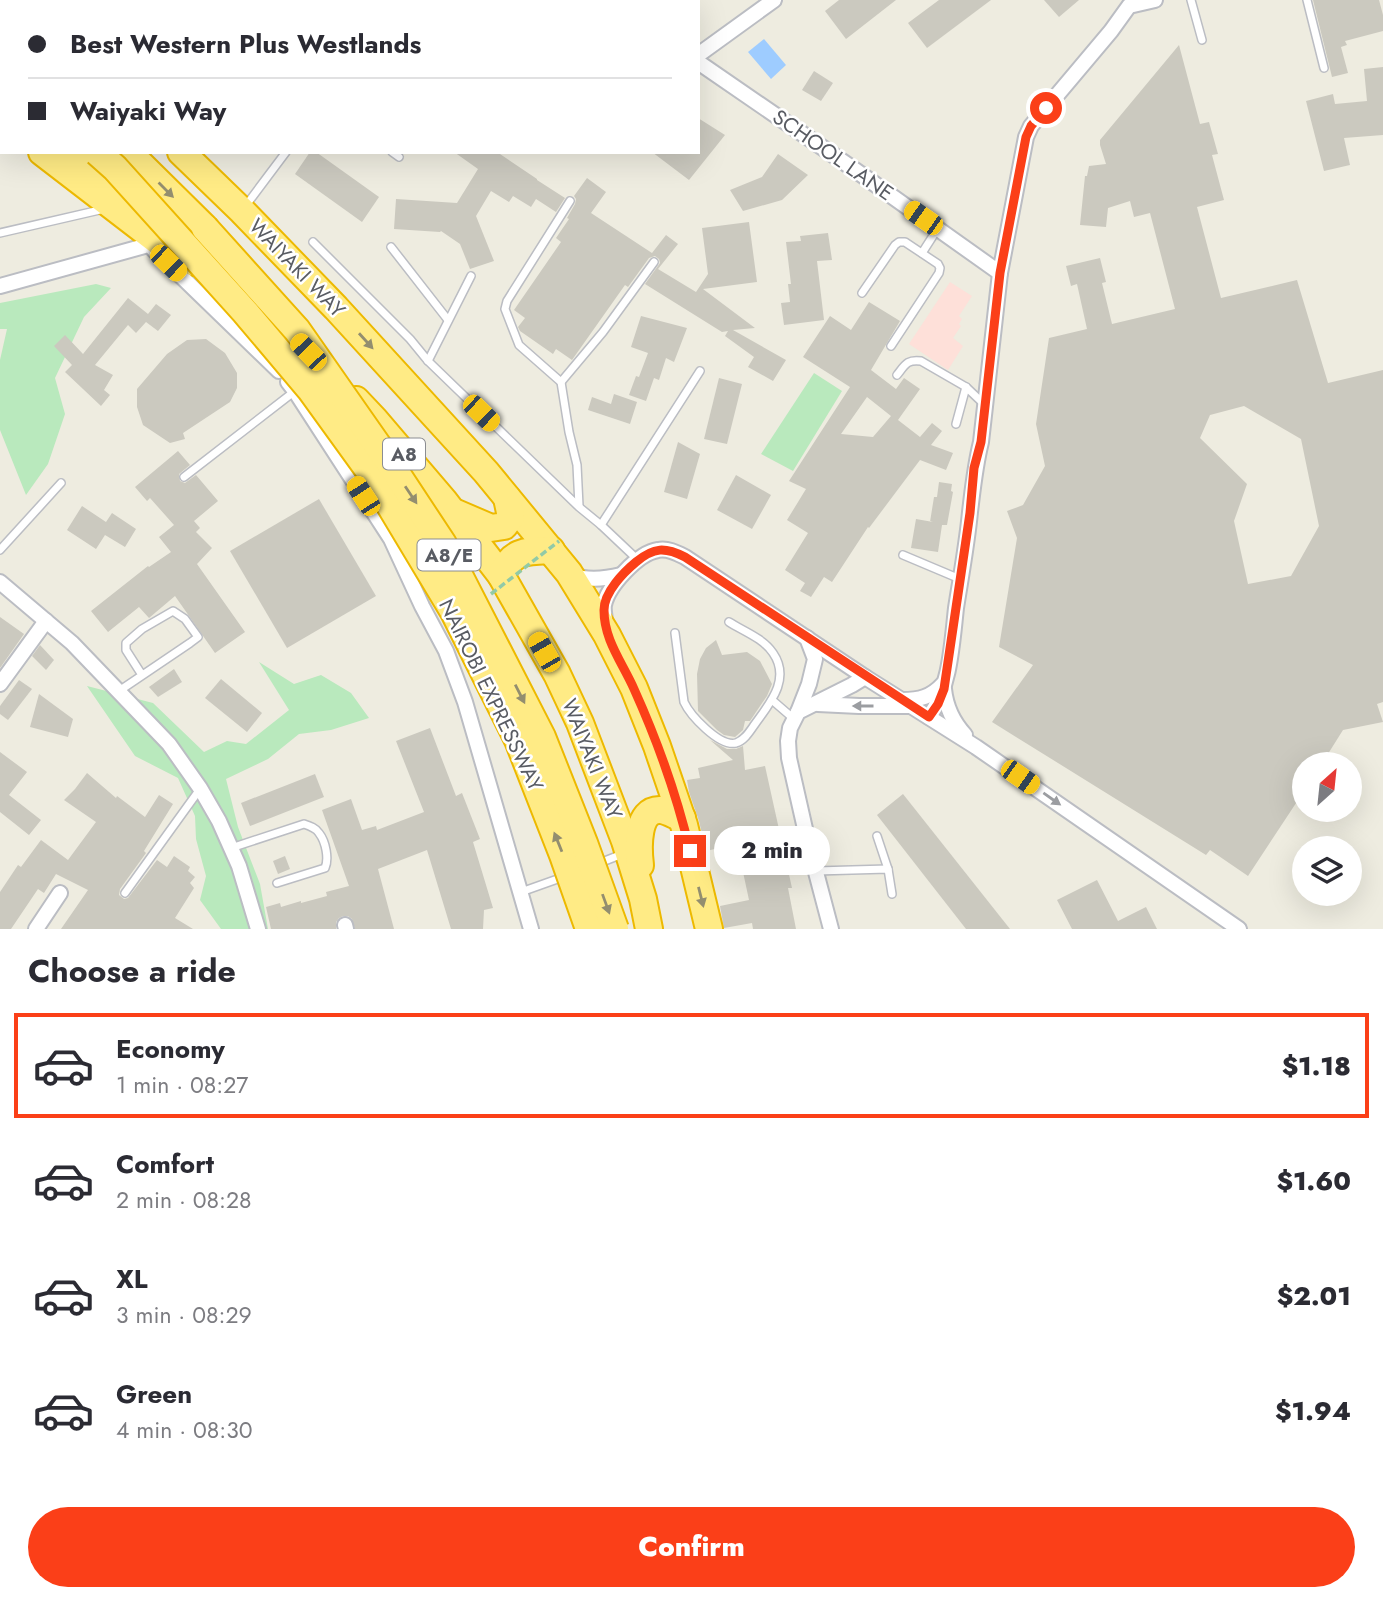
<!DOCTYPE html>
<meta charset="utf-8">
<style>
body{margin:0;font-family:Jost,sans-serif;background:#f2f2f3;color:#2b2b33;height:100vh;display:flex;flex-direction:column;font-size:26px;white-space:nowrap}
*{box-sizing:border-box;margin:0}
p{font-size:23px;color:#7c7c81}
.icon{flex:none;width:38px;height:38px;fill:none;stroke:currentColor;stroke-width:2;stroke-linecap:round;stroke-linejoin:round}
.map{position:relative;height:929px;overflow:hidden}
.drawer{display:flex;flex-direction:column;background:#fff;flex:1}
.drawer>*{flex:none}
.top-card{position:absolute;left:0px;top:0px;width:700px;height:154px;box-shadow:0 7px 28px #0002;display:grid;align-content:center;height:154px;padding:0 28px;background:#fff}
.needle{width:46px;rotate:27deg}
.controls{position:absolute;left:1292px;top:752px;display:grid;gap:14px}
.controls a{display:grid;place-items:center;width:70px;height:70px;border-radius:50%;background:#fff;box-shadow:0 7px 28px #0002;font-size:35px}
.end{position:absolute;width:32px;height:32px;margin:-16px;border:9px solid #fb3f18;background:#fff;box-shadow:0 0 0 4px #fff}
.from{border-radius:50%}
.bubble{position:absolute;height:49px;border-radius:24px;background:#fff;box-shadow:0 7px 28px #0002;font-size:23px;font-weight:800;line-height:49px;text-align:center}
.car{position:absolute;width:21px;height:42px;margin:-21px -10px;border-radius:9px;box-shadow:0 0 5px 2px #0007;background:linear-gradient(#f5c518 24%,#345 0 40%,#f5c518 0 76%,#345 0 86%,#f5c518 0)}
.top-card b{display:flex;align-items:center;gap:24px;height:66px;font-size:26px}
.top-card b+b{border-top:2px solid #e1e1e2}
.top-card i{width:18px;height:18px;background:#2b2b33}
ul{padding:0;list-style:none}
li{display:flex;align-items:center;gap:21px;height:105px;margin:0 14px 10px;padding:0 14px;border:4px solid transparent;border-radius:0px}
li div{flex:1}
li b{display:block;font-size:26px}
li em{font-style:normal;font-weight:800}
li.selected{border-color:#fb3f18}
li>.icon{width:63px;height:63px;stroke-width:1.5}
h2{padding:0 28px;font-size:32px;line-height:84px}
.primary-button{display:flex;gap:14px;margin-top:auto;padding:14px 28px}
.primary-button a{flex:1;height:80px;border-radius:42px;background:#fb3f18;color:#fff;font-size:28px;font-weight:800;line-height:80px;text-align:center}
.map>svg:first-child{display:block}
.medical{fill:#fee0d9}
.green{fill:#b9e9bd}
.water{fill:#9eccff}
.building{fill:#cbc9bf;fill-rule:evenodd}
.lines{fill:none;stroke-linecap:round;stroke-linejoin:round}
.lane-casing{stroke:#bbbdc3;stroke-width:10}
.street-casing{stroke:#bbbdc3;stroke-width:18}
.highway-casing{stroke:#edb900;stroke-width:30}
.lane{stroke:#fff;stroke-width:7}
.street{stroke:#fff;stroke-width:14}
.highway{stroke:#ffeb85;stroke-width:26}
.highway-bridge-casing{stroke:#edb900;stroke-width:30;stroke-linecap:butt}
.path-bridge{stroke:#92caa7;stroke-width:3.5;stroke-dasharray:7 3.5;stroke-linecap:butt}
.highway-bridge{stroke:#ffeb85;stroke-width:26}
.oneway{fill:#938e6f}
.oneway2{fill:#9b9da1}
.route{stroke:#fb3f18;stroke-width:9}
.labels{text-anchor:middle;dominant-baseline:central;stroke-width:5;stroke-linejoin:round;paint-order:stroke}
.shield{fill:#fff;stroke:#8b8d92;stroke-width:2}
.shield-label{font-size:19px;font-weight:bold;fill:#595c63}
.street-label{font-size:21px;fill:#595c63;stroke:#fff}
</style>
<div class="map">
<svg width="1383" height="929" viewBox="0 0 1383 929">
<rect width="100%" height="100%" fill="#eeece0"/>
<path class="medical" d="M 950,282 L 972,296 L 959,316 L 962,319 L 959,324 L 961,326 L 953,338 L 963,346 L 948,370 L 909,344 Z"/>
<g class="green">
<path d="M 96,284 L 111,288 L 84,317 L 55,378 L 65,414 L 48,464 L 26,495 L 0,430 L 0,360 L 7,329 L 0,329 L 0,303 Z"/>
<path d="M 814,373 L 842,391 L 793,471 L 761,454 Z"/>
<path d="M 259,662 L 294,684 L 321,675 L 351,693 L 369,718 L 331,730 L 299,734 L 268,759 L 226,779 L 238,827 L 260,884 L 268,929 L 221,929 L 200,900 L 206,876 L 196,839 L 195,816 L 178,778 L 135,756 L 87,686 L 153,703 L 204,752 L 227,741 L 246,744 L 289,710 Z"/>
</g>
<path class="water" d="M 764,39 L 786,65 L 771,79 L 748,52 Z"/>
<g class="building">
<path d="M 839,0 L 896,0 L 846,39 L 825,11 Z"/>
<path d="M 939,0 L 991,0 L 927,48 L 908,23 Z"/>
<path d="M 1044,0 L 1079,0 L 1059,17 Z"/>
<path d="M 1313,0 L 1379,0 L 1383,15 L 1383,31 L 1345,41 L 1347,45 L 1341,47 L 1348,73 L 1332,77 Z"/>
<path d="M 1179,45 L 1200,124 L 1209,122 L 1218,154 L 1212,155 L 1224,200 L 1197,207 L 1221,298 L 1297,280 L 1328,383 L 1383,370 L 1383,702 L 1377,704 L 1383,722 L 1343,730 L 1321,765 L 1304,765 L 1304,791 L 1248,876 L 1210,850 L 1206,855 L 992,722 L 1033,665 L 999,647 L 1017,538 L 1007,511 L 1023,505 L 1045,466 L 1036,424 L 1049,338 L 1087,329 L 1077,284 L 1071,286 L 1066,266 L 1100,258 L 1106,282 L 1102,283 L 1112,324 L 1175,309 L 1150,213 L 1134,217 L 1130,201 L 1108,208 L 1106,227 L 1080,225 L 1085,176 L 1087,176 L 1089,166 L 1106,164 L 1100,145 L 1100,140 ZM 1244,406 L 1301,439 L 1319,526 L 1291,576 L 1248,584 L 1234,521 L 1247,484 L 1200,438 L 1210,415 Z"/>
<path d="M 1383,67 L 1383,135 L 1344,138 L 1350,165 L 1324,171 L 1306,101 L 1333,94 L 1335,104 L 1367,101 L 1364,69 Z"/>
<path d="M 814,71 L 833,83 L 821,101 L 802,90 Z"/>
<path d="M 698,118 L 725,135 L 689,180 L 652,152 L 698,152 Z"/>
<path d="M 310,152 L 316,152 L 379,197 L 362,222 L 295,174 Z"/>
<path d="M 454,152 L 497,152 L 537,179 L 537,180 L 565,198 L 556,212 L 536,199 L 531,207 L 513,196 L 509,202 L 491,191 L 476,216 L 494,261 L 470,269 L 460,244 L 441,231 L 440,232 L 394,229 L 396,199 L 457,203 L 478,169 Z"/>
<path d="M 778,154 L 808,175 L 782,200 L 743,211 L 730,190 L 762,177 Z"/>
<path d="M 587,178 L 606,192 L 591,213 L 652,253 L 666,235 L 678,244 L 658,269 L 696,292 L 708,274 L 702,228 L 749,222 L 757,282 L 703,289 L 755,328 L 733,330 L 786,360 L 773,381 L 748,367 L 754,357 L 725,336 L 728,331 L 722,332 L 645,284 L 660,263 L 659,259 L 655,256 L 649,258 L 628,287 L 625,285 L 572,360 L 556,349 L 553,354 L 520,331 L 518,327 L 525,318 L 514,310 L 561,242 L 556,238 L 569,219 L 567,218 L 575,204 L 576,199 L 574,196 Z"/>
<path d="M 828,233 L 832,260 L 817,261 L 824,320 L 784,325 L 781,303 L 790,302 L 788,284 L 791,284 L 786,242 L 801,241 L 800,236 Z"/>
<path d="M 128,298 L 148,314 L 156,304 L 171,315 L 158,331 L 146,322 L 136,333 L 128,325 L 95,365 L 113,375 L 104,390 L 110,395 L 101,406 L 65,372 L 72,365 L 54,346 L 65,335 L 83,354 Z"/>
<path d="M 869,302 L 900,321 L 871,370 L 896,389 L 904,378 L 920,389 L 898,420 L 920,437 L 932,423 L 942,431 L 931,445 L 953,453 L 946,470 L 920,460 L 869,528 L 868,527 L 832,582 L 824,577 L 811,597 L 800,591 L 805,583 L 785,570 L 808,533 L 787,520 L 806,489 L 789,481 L 850,387 L 803,357 L 830,316 L 851,330 ZM 867,397 L 891,416 L 873,437 L 841,434 Z"/>
<path d="M 641,316 L 687,328 L 674,362 L 666,358 L 659,380 L 654,378 L 646,401 L 629,395 L 636,376 L 639,377 L 648,353 L 631,347 Z"/>
<path d="M 206,339 L 225,353 L 237,373 L 237,388 L 230,402 L 183,433 L 185,439 L 170,443 L 143,425 L 137,407 L 137,389 L 167,354 L 187,340 Z"/>
<path d="M 719,378 L 742,384 L 727,444 L 704,439 Z"/>
<path d="M 614,394 L 637,402 L 630,424 L 588,410 L 592,397 L 611,404 Z"/>
<path d="M 678,442 L 700,454 L 687,499 L 664,492 Z"/>
<path d="M 178,451 L 190,465 L 179,474 L 180,481 L 185,483 L 196,475 L 218,501 L 194,521 L 200,528 L 196,532 L 212,548 L 197,564 L 245,632 L 215,653 L 175,596 L 149,618 L 139,607 L 108,632 L 91,611 L 148,566 L 149,567 L 171,552 L 159,537 L 174,525 L 150,498 L 147,501 L 135,487 Z"/>
<path d="M 736,475 L 771,495 L 752,529 L 717,510 Z"/>
<path d="M 939,482 L 952,484 L 951,491 L 953,492 L 947,525 L 942,525 L 938,552 L 911,548 L 916,519 L 933,522 L 930,522 L 934,497 L 937,497 Z"/>
<path d="M 319,499 L 376,596 L 287,648 L 230,551 Z"/>
<path d="M 82,506 L 106,522 L 112,513 L 136,529 L 125,547 L 105,535 L 96,549 L 67,530 Z"/>
<path d="M 0,617 L 24,634 L 0,668 Z"/>
<path d="M 716,640 L 722,655 L 747,652 L 760,661 L 772,684 L 767,696 L 756,712 L 750,721 L 745,721 L 743,730 L 735,737 L 724,735 L 717,730 L 698,711 L 697,674 L 700,659 L 706,648 Z"/>
<path d="M 40,645 L 54,660 L 46,670 L 32,656 Z"/>
<path d="M 174,669 L 182,682 L 158,697 L 149,687 Z"/>
<path d="M 221,679 L 262,713 L 247,732 L 205,698 Z"/>
<path d="M 19,680 L 32,689 L 8,720 L 0,714 L 0,706 Z"/>
<path d="M 39,694 L 73,719 L 68,737 L 30,727 Z"/>
<path d="M 430,728 L 456,796 L 462,793 L 480,839 L 473,842 L 493,908 L 484,910 L 483,929 L 451,929 L 427,850 L 378,869 L 394,929 L 355,929 L 352,919 L 348,916 L 343,916 L 339,918 L 336,922 L 336,929 L 271,929 L 266,907 L 280,903 L 281,907 L 301,901 L 301,903 L 327,896 L 326,892 L 349,886 L 322,810 L 351,799 L 362,830 L 376,826 L 377,830 L 424,812 L 396,741 Z"/>
<path d="M 710,740 L 727,749 L 736,749 L 743,746 L 745,770 L 765,766 L 792,888 L 788,888 L 796,929 L 753,929 L 752,923 L 724,928 L 720,906 L 749,900 L 737,844 L 706,851 L 699,821 L 689,792 L 687,780 L 700,778 L 698,768 L 733,760 Z"/>
<path d="M 0,752 L 27,772 L 9,795 L 41,820 L 29,835 L 0,812 Z"/>
<path d="M 87,773 L 116,798 L 117,796 L 145,817 L 159,795 L 173,804 L 144,851 L 146,853 L 120,889 L 119,895 L 124,899 L 128,898 L 157,860 L 167,867 L 174,856 L 190,867 L 188,871 L 195,877 L 190,883 L 194,888 L 175,918 L 193,929 L 61,929 L 88,890 L 56,874 L 44,893 L 38,889 L 11,929 L 0,929 L 0,892 L 18,865 L 21,867 L 41,840 L 68,860 L 96,822 L 64,800 L 75,789 Z"/>
<path d="M 315,774 L 324,797 L 250,826 L 241,803 Z"/>
<path d="M 903,794 L 1010,929 L 966,929 L 877,815 Z"/>
<path d="M 285,856 L 290,869 L 278,874 L 273,861 Z"/>
<path d="M 1097,880 L 1118,921 L 1146,907 L 1157,929 L 1072,929 L 1057,900 Z"/>
</g>
<g class="lines">
<g class="lane-casing">
<g id="lane">
<path d="M 218,0 L 222,2"/>
<path d="M 388,0 L 391,2"/>
<path d="M 1191,0 L 1202,40"/>
<path d="M 1307,0 L 1324,68"/>
<path d="M 421,2 L 422,0"/>
<path d="M 429,2 L 430,0"/>
<path d="M 392,152 L 399,157"/>
<path d="M 570,201 L 507,301 L 505,309 L 519,345 L 561,382 L 569,432 L 577,465 L 579,506"/>
<path d="M 244,208 L 286,152"/>
<path d="M 0,233 L 104,209"/>
<path d="M 313,242 L 410,339 L 428,361 L 579,507 L 601,525 L 638,560"/>
<path d="M 391,247 L 448,320"/>
<path d="M 922,253 L 938,228"/>
<path d="M 862,293 L 895,245 L 899,242 L 905,242 L 938,264 L 940,268 L 939,273 L 891,346"/>
<path d="M 428,361 L 471,276"/>
<path d="M 897,375 C 905,365 907,359 921,361 L 966,387 L 985,405"/>
<path d="M 561,382 L 603,332 L 654,262"/>
<path d="M 956,424 L 966,387"/>
<path d="M 184,477 L 295,391"/>
<path d="M 601,525 L 700,371"/>
<path d="M 0,550 L 61,483"/>
<path d="M 903,555 L 960,579"/>
<path d="M 675,633 L 684,702 C 690,715 719,747 736,743 C 745,740 750,731 755,724 C 770,703 791,679 773,653 C 763,638 743,631 729,622"/>
<path d="M 119,691 L 190,643 L 198,637 L 185,619 L 173,611 L 142,629 L 126,643 L 126,650 L 142,675"/>
<path d="M 772,700 L 794,719"/>
<path d="M 877,836 L 888,869"/>
<path d="M 231,848 L 304,824 C 310,826 316,828 319,833 C 326,842 329,859 325,868 L 277,883"/>
<path d="M 597,864 L 625,853"/>
<path d="M 816,871 L 888,869 L 892,894"/>
<path d="M 521,892 L 566,876"/>
<path d="M 125,893 L 200,789"/>
</g>
</g>
<g class="street-casing">
<g id="street">
<path d="M 611,0 L 614,2"/>
<path d="M 161,2 L 162,0"/>
<path d="M 698,55 L 774,0"/>
<path d="M 698,62 L 855,170 L 1000,273"/>
<path d="M 153,249 L 279,371"/>
<path d="M 0,286 L 159,242"/>
<path d="M 288,382 L 295,391 L 391,539 L 422,606 L 446,651 L 465,702 L 531,929"/>
<path d="M 571,575 C 588,581 605,579 621,575"/>
<path d="M 0,582 L 72,643 L 169,744 L 200,788 L 219,821 L 239,866 L 258,929"/>
<path d="M 605,622 C 605,617 603,610 604,605 C 608,586 638,553 658,550 C 668,548 677,553 685,557 L 865,677 L 976,747 L 1239,929"/>
<path d="M 0,684 L 46,621"/>
<path d="M 944,689 C 946,708 953,722 965,735"/>
<path d="M 902,700 C 920,700 931,697 943,684"/>
<path d="M 818,704 L 859,706 L 909,706"/>
<path d="M 798,712 L 809,684 L 815,659 L 807,638"/>
<path d="M 929,717 C 950,688 952,644 956,608 C 961,576 967,544 970,512 C 973,487 975,466 981,442 L 1000,273 L 1026,137 L 1031,126 L 1111,31 L 1129,6 L 1155,0"/>
<path d="M 345,925 L 346,929"/>
<path d="M 36,929 L 60,893"/>
<path d="M 831,929 L 808,842 L 789,758 L 788,741 L 790,728 L 798,712 L 852,685 L 865,677"/>
</g>
</g>
<g class="highway-casing">
<g id="highway">
<path d="M 9,0 L 11,2"/>
<path d="M 0,37 L 2,38"/>
<path d="M 0,67 L 2,68"/>
<path d="M 0,100 L 2,101"/>
<path d="M 0,122 L 2,123"/>
<path d="M 42,152 L 159,242 L 192,262 L 201,261"/>
<path d="M 73,152 L 130,196"/>
<path d="M 128,152 L 205,228"/>
<path d="M 181,152 L 242,211 L 336,308 L 486,472 L 569,573 L 607,635 L 634,688 L 657,746 L 684,825 L 709,929"/>
<path d="M 356,400 L 374,419 L 444,501 L 501,575 L 557,674 L 580,723 L 625,841 L 643,899 L 649,929"/>
<path d="M 456,513 L 491,528 L 504,526 L 511,517 L 507,498"/>
<path d="M 501,575 C 513,550 525,551 551,550"/>
<path d="M 640,865 C 638,849 636,808 661,810 C 668,811 676,816 682,818"/>
</g>
</g>
<use href="#lane" class="lane"/>
<use href="#street" class="street"/>
<use href="#highway" class="highway"/>
<g class="highway-bridge-casing">
<g id="highway-bridge">
<path d="M 97,152 L 115,168 L 245,312 L 310,389 L 370,472 L 454,612 L 518,740 L 563,855 L 589,929"/>
<path d="M 205,228 L 297,330 L 383,453 L 443,544 L 542,737 L 584,843 L 615,929"/>
</g>
</g>
<path class="path-bridge" d="M 491,594 L 559,541"/>
<use href="#highway-bridge" class="highway-bridge"/>
</g>
<defs><path id="oneway-solid" d="M-6-.8H1V-3.2L6.5 0L1 3.2V.8H-6Z" transform="scale(1.75)"/></defs>
<g class="oneway">
<use href="#oneway-solid" transform="translate(166 190) rotate(45)"/>
<use href="#oneway-solid" transform="translate(366 341) rotate(48)"/>
<use href="#oneway-solid" transform="translate(411 495) rotate(56)"/>
<use href="#oneway-solid" transform="translate(520 694) rotate(63)"/>
<use href="#oneway-solid" transform="translate(558 842) rotate(-112)"/>
<use href="#oneway-solid" transform="translate(701 897) rotate(76)"/>
<use href="#oneway-solid" transform="translate(606 904) rotate(70)"/>
</g>
<g class="oneway2">
<use href="#oneway-solid" transform="translate(863 706) rotate(-180)"/>
<use href="#oneway-solid" transform="translate(1052 799) rotate(35)"/>
</g>
<g class="lines">
<path class="route" d="M 690,851 C 677,796 657,740 634,689 C 622,662 604,640 604,610 C 604,592 624,572 636,562 C 654,547 665,547 685,557 L 929,717 L 938,704 L 944,689 L 970,513 L 974,468 L 981,442 L 1000,273 L 1026,137 L 1031,126 L 1046,108"/>
</g>
<g class="labels">
<g class="shield">
<rect x="383" y="438.5" width="42" height="31" rx="5"/>
<rect x="417.5" y="539.5" width="63" height="31" rx="5"/>
</g>
<g class="shield-label">
<text x="404" y="454">A8</text>
<text x="449" y="555">A8/E</text>
</g>
<g class="street-label">
<text transform="translate(833 155) rotate(35)">SCHOOL LANE</text>
<text transform="translate(297 268) rotate(46)">WAIYAKI WAY</text>
<text transform="translate(491 695) rotate(64)">NAIROBI EXPRESSWAY</text>
<text transform="translate(592 759) rotate(68)">WAIYAKI WAY</text>
</g>
</g>
</svg>
<div class="controls">
<a><svg class="needle" viewBox="-14 -14 28 28"><path d="M0-13l5 13h-10z" fill="#e53935"/><path d="M0 13l5-13h-10z" fill="#7c7c81"/></svg></a>
<a><svg class="icon" aria-label="layers" viewBox="0 0 24 24"><path d="M12 4l9 5-9 5-9-5zM3 14l9 5 9-5"/></svg></a>
</div>
<i class="end from" style="left:1046px;top:108px"></i>
<i class="end" style="left:690px;top:851px"></i>
<div class="bubble" style="left:714px;top:826px;width:116px">2 min</div>
<i class="car" style="left:923px;top:218px;rotate:305deg"></i>
<i class="car" style="left:168px;top:263px;rotate:134deg"></i>
<i class="car" style="left:308px;top:352px;rotate:316deg"></i>
<i class="car" style="left:481px;top:413px;rotate:134deg"></i>
<i class="car" style="left:363px;top:496px;rotate:327deg"></i>
<i class="car" style="left:544px;top:652px;rotate:330deg"></i>
<i class="car" style="left:1020px;top:777px;rotate:125deg"></i>
<div class="top-card">
<b><i class="from"></i>Best Western Plus Westlands</b>
<b><i></i>Waiyaki Way</b>
</div>
</div>
<section class="drawer">
<h2>Choose a ride</h2>
<ul>
<li class="selected"><svg class="icon" aria-label="car" viewBox="0 0 24 24"><path d="M5 17H2v-5l4-1 3-4h7l3 4 3 1v5h-3M9 17h6M6 11h13"/><circle cx="7" cy="17" r="2"/><circle cx="17" cy="17" r="2"/></svg><div><b>Economy</b><p>1 min · 08:27</p></div><em>$1.18</em></li>
<li><svg class="icon" aria-label="car" viewBox="0 0 24 24"><path d="M5 17H2v-5l4-1 3-4h7l3 4 3 1v5h-3M9 17h6M6 11h13"/><circle cx="7" cy="17" r="2"/><circle cx="17" cy="17" r="2"/></svg><div><b>Comfort</b><p>2 min · 08:28</p></div><em>$1.60</em></li>
<li><svg class="icon" aria-label="car" viewBox="0 0 24 24"><path d="M5 17H2v-5l4-1 3-4h7l3 4 3 1v5h-3M9 17h6M6 11h13"/><circle cx="7" cy="17" r="2"/><circle cx="17" cy="17" r="2"/></svg><div><b>XL</b><p>3 min · 08:29</p></div><em>$2.01</em></li>
<li><svg class="icon" aria-label="car" viewBox="0 0 24 24"><path d="M5 17H2v-5l4-1 3-4h7l3 4 3 1v5h-3M9 17h6M6 11h13"/><circle cx="7" cy="17" r="2"/><circle cx="17" cy="17" r="2"/></svg><div><b>Green</b><p>4 min · 08:30</p></div><em>$1.94</em></li>
</ul>
<div class="primary-button"><a>Confirm</a></div>
</section>
